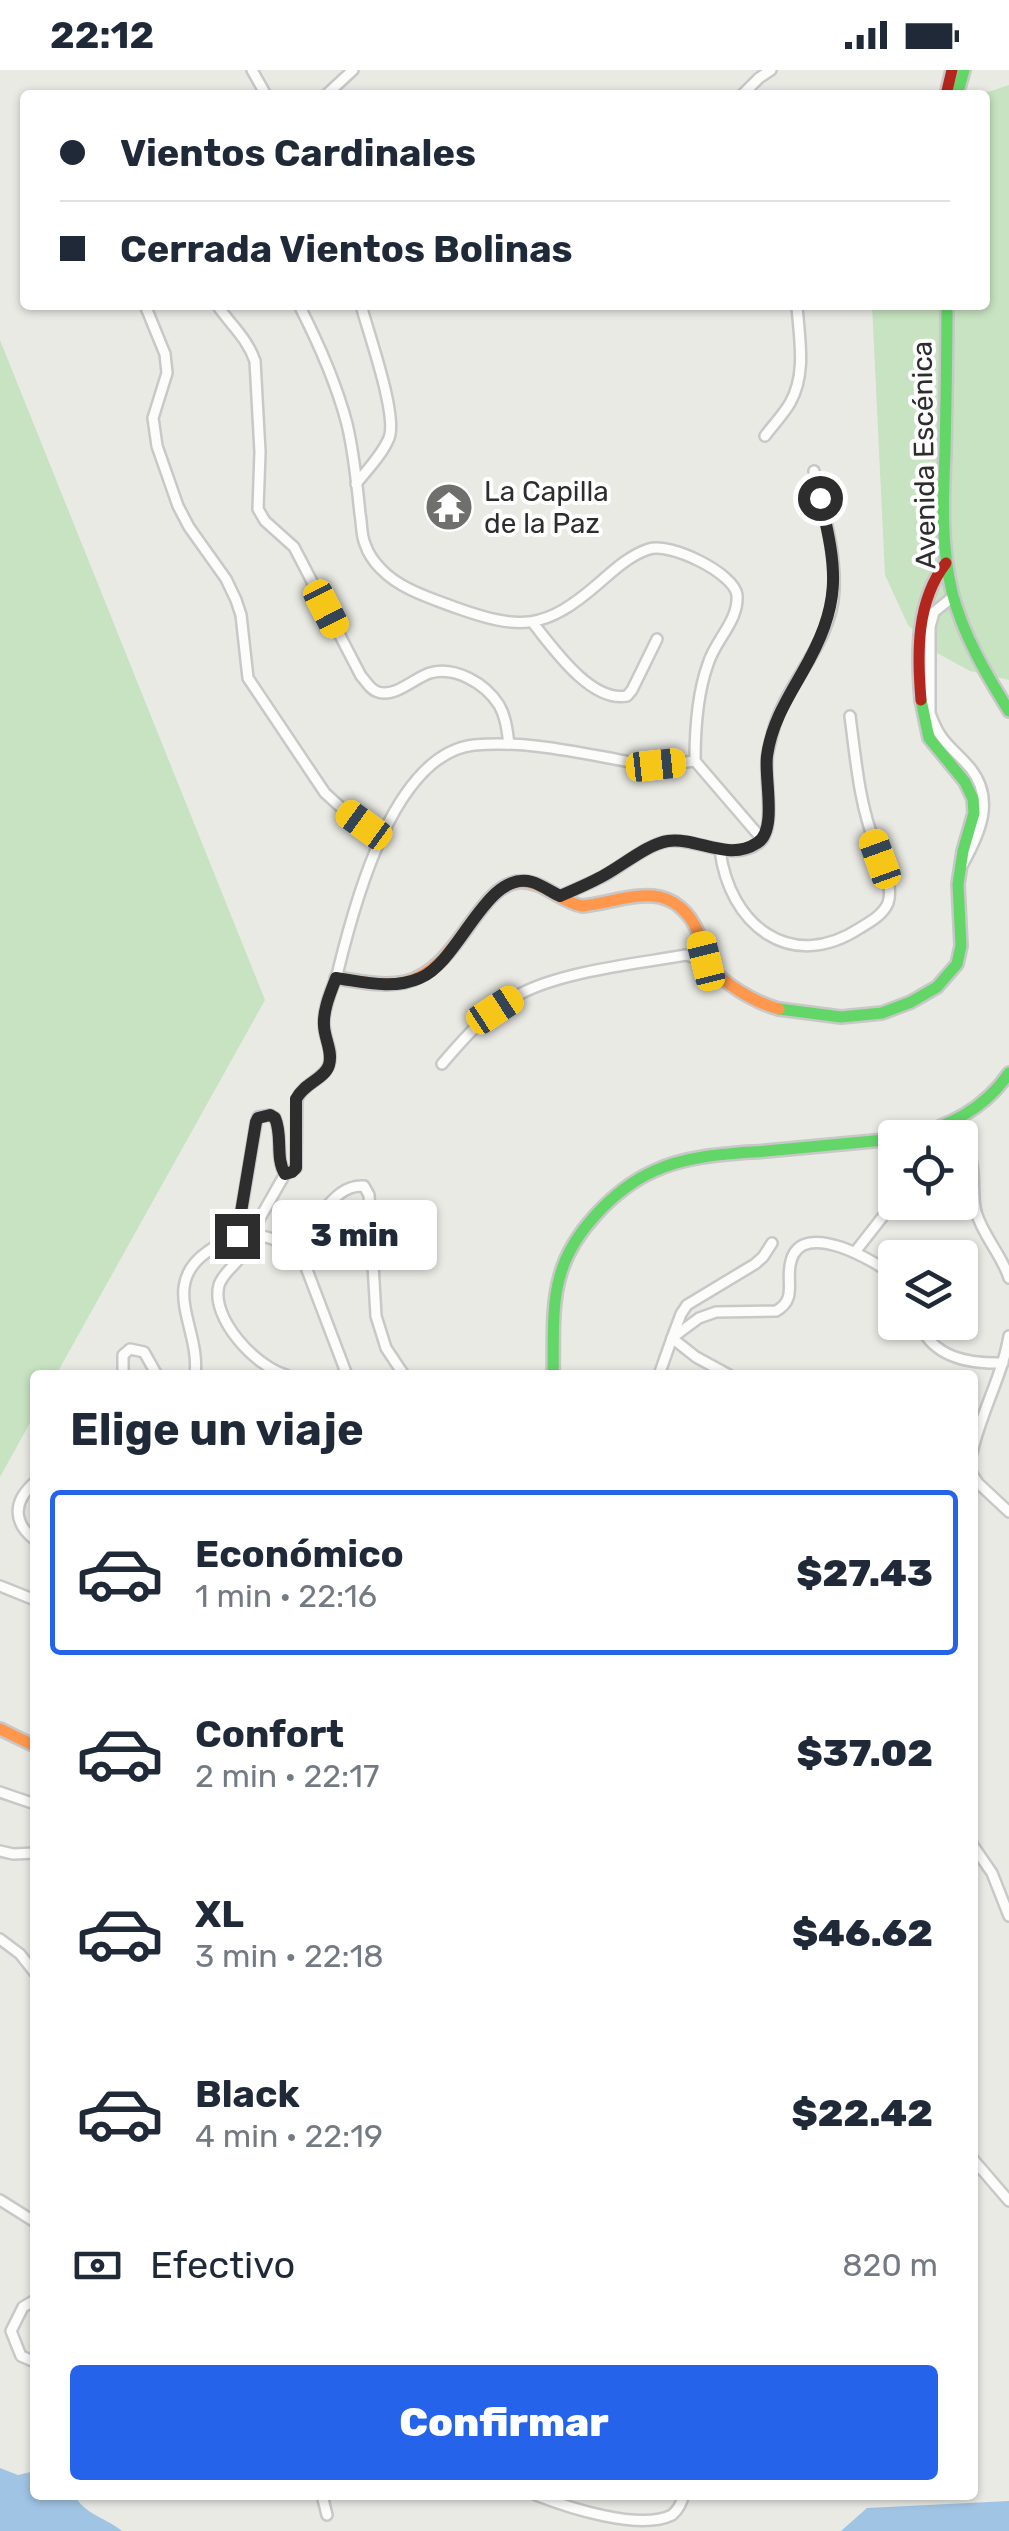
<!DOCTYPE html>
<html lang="es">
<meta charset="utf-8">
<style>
body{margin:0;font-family:Rubik,sans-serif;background:#f6f6f7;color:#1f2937;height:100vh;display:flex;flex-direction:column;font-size:38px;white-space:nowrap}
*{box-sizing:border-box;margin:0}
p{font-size:32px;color:#747a83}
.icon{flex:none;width:55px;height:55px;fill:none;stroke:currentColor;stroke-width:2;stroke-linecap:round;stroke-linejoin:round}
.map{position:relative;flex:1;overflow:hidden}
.panel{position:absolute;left:30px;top:1300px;width:948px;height:1130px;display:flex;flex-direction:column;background:#fff;border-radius:10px;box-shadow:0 2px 8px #0004}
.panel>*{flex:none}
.top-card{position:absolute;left:20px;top:20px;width:970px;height:220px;border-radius:10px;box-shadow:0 2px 8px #0004;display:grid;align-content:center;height:220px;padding:0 40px;background:#fff}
.buttons{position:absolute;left:878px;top:1050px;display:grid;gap:20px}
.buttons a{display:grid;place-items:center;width:100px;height:100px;border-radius:10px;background:#fff;box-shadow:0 2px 8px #0004;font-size:50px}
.end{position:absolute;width:45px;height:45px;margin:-22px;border:12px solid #2d2d2d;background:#fff;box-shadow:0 0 0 5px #fff}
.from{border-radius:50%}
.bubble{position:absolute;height:70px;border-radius:10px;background:#fff;box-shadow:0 2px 8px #0004;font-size:32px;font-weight:800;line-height:70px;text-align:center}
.car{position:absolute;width:30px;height:60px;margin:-30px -15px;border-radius:12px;box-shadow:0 0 8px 2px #0007;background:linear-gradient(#f5c518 24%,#345 0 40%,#f5c518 0 76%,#345 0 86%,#f5c518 0)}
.top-card b{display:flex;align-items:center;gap:35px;height:95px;font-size:38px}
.top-card b+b{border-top:2px solid #e0e1e3}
.top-card i{width:25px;height:25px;background:#1f2937}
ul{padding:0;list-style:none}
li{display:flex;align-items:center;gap:30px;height:165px;margin:0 20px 15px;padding:0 20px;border:5px solid transparent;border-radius:10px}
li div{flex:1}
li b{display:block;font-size:38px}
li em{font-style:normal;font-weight:800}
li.selected{border-color:#2563eb}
li>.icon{width:90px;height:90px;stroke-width:1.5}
h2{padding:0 40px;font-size:45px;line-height:120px}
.pay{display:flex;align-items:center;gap:25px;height:110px;padding:0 40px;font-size:38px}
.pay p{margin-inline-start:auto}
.primary-button{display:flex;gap:20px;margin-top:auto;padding:20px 40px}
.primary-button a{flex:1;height:115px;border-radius:10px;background:#2563eb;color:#fff;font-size:40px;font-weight:800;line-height:115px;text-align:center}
.status{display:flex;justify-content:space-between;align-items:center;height:70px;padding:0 50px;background:#fff;direction:ltr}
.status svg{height:28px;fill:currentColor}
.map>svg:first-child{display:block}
.green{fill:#c7e3c1}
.water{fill:#a0c4e4}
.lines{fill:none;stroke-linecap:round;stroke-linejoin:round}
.street-casing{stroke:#c8c8c8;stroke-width:14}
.fast-casing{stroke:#c8c8c8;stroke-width:16}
.slow-casing{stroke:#c8c8c8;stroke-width:16}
.jam-casing{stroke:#c8c8c8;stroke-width:16}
.street{stroke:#fcfcfb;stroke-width:9}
.fast{stroke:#63d668;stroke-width:11}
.slow{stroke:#ff974d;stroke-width:11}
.jam{stroke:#b3261e;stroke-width:11}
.street-bridge-casing{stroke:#c8c8c8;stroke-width:14;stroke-linecap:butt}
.street-bridge{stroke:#fcfcfb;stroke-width:9}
.route{stroke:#2d2d2d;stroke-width:12}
.labels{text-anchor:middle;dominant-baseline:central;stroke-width:8;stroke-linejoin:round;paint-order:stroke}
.street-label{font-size:28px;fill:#2d2d2d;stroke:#fff}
.poi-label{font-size:28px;fill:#2d2d2d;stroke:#fff;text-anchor:start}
</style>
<div class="status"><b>22:12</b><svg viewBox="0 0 49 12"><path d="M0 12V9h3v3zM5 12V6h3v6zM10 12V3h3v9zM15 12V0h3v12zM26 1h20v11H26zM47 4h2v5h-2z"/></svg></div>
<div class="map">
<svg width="1009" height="2461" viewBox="0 0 1009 2461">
<rect width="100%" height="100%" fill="#eaeae5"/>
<g class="green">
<path d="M 1009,15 L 1009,610 L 970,601 L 937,583 L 908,555 L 885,505 L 872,235 L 985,235 L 985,25 L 979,25 Z"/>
<path d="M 0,270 L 265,930 L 56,1305 L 35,1305 L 35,1344 L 0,1407 Z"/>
</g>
<g class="water">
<path d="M 0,2398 L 18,2405 L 35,2401 L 35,2425 L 75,2425 C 82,2443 108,2449 122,2461 L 0,2461 Z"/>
<path d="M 1009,2431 L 1009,2461 L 841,2461 L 867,2438 Z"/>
</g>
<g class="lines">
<g class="street-casing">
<g id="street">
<path d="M 252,0 L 266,25"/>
<path d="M 326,25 L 353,0"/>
<path d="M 742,25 L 759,8 L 771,0"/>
<path d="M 145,235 L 165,284 L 167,303 L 153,348 L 157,376 L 178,436 L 189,457 L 226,509 L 236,530 L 241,545 L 248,608 L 325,723 L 346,742 L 381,767"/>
<path d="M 217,235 C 231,255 247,268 255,291 L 260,382 L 258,439 L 265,451 L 294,477 L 361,606 C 366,611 370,620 378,622 C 395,628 414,608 430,603 C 455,596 485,613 499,635 C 506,647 507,660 509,674"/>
<path d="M 299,235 C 319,274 336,312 347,354 C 354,383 357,414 360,444 C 362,454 361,465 365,474 C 368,483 374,492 381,499 C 400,519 430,528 454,537 C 521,561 545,560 599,513 C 614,500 630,485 649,479 C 670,472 734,503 737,525 C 739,551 715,570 708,594 C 697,624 695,659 695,691 L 762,769"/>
<path d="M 765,366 C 773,355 783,345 790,333 C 807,303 799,268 797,235"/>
<path d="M 356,414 C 367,400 382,385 389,368 C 398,345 368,262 361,235"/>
<path d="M 954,526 L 934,542 L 930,557 L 930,643 C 941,675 952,676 971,699 C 995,730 980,763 963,794"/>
<path d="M 533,553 C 553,578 591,633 627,626 L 632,620 L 657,569"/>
<path d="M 720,780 C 729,854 790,904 860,858 C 870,852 883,845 888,833 C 894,814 881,792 875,774 C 859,732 856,691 850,646"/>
<path d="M 560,826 C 574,820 588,814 602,807 C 621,797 649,773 669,771 C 698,768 733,793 759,773 C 776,760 765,711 767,691 C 767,681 771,671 773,661 C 786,612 831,575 834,521 C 836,480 823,441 814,401"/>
<path d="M 442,994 C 465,967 487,942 518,925 C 562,901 636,894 686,885 L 706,891"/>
<path d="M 960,1073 C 980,1087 970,1121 976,1142 C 983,1166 1002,1185 1009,1208"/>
<path d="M 260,1148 L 285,1104"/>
<path d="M 304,1160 L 304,1192"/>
<path d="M 237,1167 L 256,1053 L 258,1047 L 270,1045 L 275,1048 C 283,1066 275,1088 285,1104 L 296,1098 L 297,1029 C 304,1013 322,1010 328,997 C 335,982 323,968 324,952 C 324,935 333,917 338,901 C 354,835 393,684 474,675 C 518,671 561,679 604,687 C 621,690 639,695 657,695 C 669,695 682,692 695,691"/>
<path d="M 275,1170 C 285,1167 298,1164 306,1158 C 325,1143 337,1114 364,1116 L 369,1125 L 376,1246 L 386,1278 L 404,1305"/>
<path d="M 247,1177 C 241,1192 224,1200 219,1215 C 210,1248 256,1297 286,1305"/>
<path d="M 855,1182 L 895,1131"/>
<path d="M 919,1252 C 932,1288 969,1294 1003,1293"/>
<path d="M 123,1305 L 123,1285 L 130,1279 L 144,1282 L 157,1305"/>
<path d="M 195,1305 C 201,1259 159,1216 207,1182 C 217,1174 229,1168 242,1166 C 267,1162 288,1174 304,1192 L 347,1305"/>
<path d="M 659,1305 L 672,1268 L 699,1248 L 716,1242 L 776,1241 C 798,1229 785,1211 791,1191 C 802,1148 876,1191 895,1207"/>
<path d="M 729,1305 L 696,1287 L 672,1268 L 681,1244 L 687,1235 L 755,1194 L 763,1187 L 772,1173"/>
<path d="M 972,1383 C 981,1342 1002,1307 1009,1266"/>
<path d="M 972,1404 L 978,1413 L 1009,1442"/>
<path d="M 35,1412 C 13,1431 12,1452 35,1470"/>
<path d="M 0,1516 L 35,1530"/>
<path d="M 0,1722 L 35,1734"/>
<path d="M 972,1774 L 992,1803 L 1009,1846"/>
<path d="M 0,1781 L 13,1784 L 35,1783"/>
<path d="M 0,1869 L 20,1884 L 35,1903"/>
<path d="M 972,2088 L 1009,2131"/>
<path d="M 0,2130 L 35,2152"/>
<path d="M 35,2230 L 23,2237 L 11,2261 L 21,2286 L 35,2292"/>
<path d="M 322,2425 L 327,2445"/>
<path d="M 536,2425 C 569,2438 640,2461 672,2445 C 679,2439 681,2433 684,2425"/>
</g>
</g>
<g class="fast-casing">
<g id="fast">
<path d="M 957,25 L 964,0"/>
<path d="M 947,235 C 947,284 946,333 945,383 C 943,429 941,477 952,522 C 963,565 986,604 1009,641"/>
<path d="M 779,939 L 841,947 L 882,943 L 911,932 L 937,917 L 957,894 L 961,876 L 958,814 L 963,781 L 974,743 L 973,729 L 965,712 L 929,668 L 921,630"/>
<path d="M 907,1068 C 948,1056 984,1040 1009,1003"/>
<path d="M 553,1305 C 554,1273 551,1237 560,1206 C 571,1164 614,1119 654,1101 C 688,1085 729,1084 766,1081 C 809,1077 852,1073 895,1069"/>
</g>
</g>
<g class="slow-casing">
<g id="slow">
<path d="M 336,908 C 358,911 383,917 405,912 C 459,899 477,817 518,812 C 541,809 560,832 582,836 C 607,834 634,822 660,827 C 681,832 695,850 701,871 C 703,878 704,886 708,893 C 721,913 756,933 779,939"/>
<path d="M 0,1659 L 35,1676"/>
</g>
</g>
<g class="jam-casing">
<g id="jam">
<path d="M 946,25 L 952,0"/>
<path d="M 921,630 C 917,584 916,531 946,493"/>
</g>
</g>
<use href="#street" class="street"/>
<use href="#fast" class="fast"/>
<use href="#slow" class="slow"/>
<use href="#jam" class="jam"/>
<g class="street-bridge-casing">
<path id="street-bridge" d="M 247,1177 L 260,1148"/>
</g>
<use href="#street-bridge" class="street-bridge"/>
</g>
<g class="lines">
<path class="route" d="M 237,1166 L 256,1052 L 258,1048 L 270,1045 L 275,1048 C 283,1066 275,1088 285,1104 L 292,1102 L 296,1098 L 296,1029 C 304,1013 325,1009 329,995 C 333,981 324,968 324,955 C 323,939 331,922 336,908 C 364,912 393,920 420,908 C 460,892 486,799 532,812 C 542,815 551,822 560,826 C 574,820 588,814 601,807 C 621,797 647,774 668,771 C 698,767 728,792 757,773 C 778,761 764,708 767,686 C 771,655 787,629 802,603 C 842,533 838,503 820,428"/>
</g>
<defs>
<g id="temple-disc" transform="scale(2.5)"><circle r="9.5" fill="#6f6f6d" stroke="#fff"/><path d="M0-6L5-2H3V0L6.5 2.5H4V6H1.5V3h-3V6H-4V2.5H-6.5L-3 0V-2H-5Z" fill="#fff"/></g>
</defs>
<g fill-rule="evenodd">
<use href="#temple-disc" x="449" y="437"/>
</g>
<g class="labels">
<g class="street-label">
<text transform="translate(924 385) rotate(-91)">Avenida Escénica</text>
</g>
<g class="poi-label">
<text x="484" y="421">La Capilla<tspan x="484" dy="32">de la Paz</tspan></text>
</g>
</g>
</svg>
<div class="buttons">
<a><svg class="icon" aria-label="locate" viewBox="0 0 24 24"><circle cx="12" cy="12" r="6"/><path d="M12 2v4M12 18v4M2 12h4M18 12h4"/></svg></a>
<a><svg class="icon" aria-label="layers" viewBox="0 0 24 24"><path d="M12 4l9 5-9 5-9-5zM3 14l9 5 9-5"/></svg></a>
</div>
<i class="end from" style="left:820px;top:428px"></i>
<i class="end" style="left:237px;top:1166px"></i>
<div class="bubble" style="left:272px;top:1130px;width:165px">3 min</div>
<i class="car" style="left:326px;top:539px;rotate:153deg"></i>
<i class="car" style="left:656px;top:695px;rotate:84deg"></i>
<i class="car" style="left:364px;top:755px;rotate:306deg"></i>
<i class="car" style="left:880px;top:789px;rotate:340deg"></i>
<i class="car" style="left:706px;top:891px;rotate:346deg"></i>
<i class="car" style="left:495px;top:940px;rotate:57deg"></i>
<div class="top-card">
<b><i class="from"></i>Vientos Cardinales</b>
<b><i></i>Cerrada Vientos Bolinas</b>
</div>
<section class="panel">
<h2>Elige un viaje</h2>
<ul>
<li class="selected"><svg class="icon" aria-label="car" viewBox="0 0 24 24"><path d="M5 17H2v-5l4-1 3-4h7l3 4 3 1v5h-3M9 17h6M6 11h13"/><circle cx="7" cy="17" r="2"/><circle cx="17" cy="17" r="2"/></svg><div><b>Económico</b><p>1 min · 22:16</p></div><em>$27.43</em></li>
<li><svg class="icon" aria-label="car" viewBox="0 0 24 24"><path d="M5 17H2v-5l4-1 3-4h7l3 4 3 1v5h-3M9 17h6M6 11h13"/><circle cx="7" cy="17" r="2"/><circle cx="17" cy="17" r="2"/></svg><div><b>Confort</b><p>2 min · 22:17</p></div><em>$37.02</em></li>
<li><svg class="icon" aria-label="car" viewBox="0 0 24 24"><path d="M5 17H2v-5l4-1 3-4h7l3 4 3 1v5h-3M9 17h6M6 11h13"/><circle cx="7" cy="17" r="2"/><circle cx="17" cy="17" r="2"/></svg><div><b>XL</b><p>3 min · 22:18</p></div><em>$46.62</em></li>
<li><svg class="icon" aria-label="car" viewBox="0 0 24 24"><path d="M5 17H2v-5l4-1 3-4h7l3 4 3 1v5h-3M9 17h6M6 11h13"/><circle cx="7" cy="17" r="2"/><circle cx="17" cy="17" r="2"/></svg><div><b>Black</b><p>4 min · 22:19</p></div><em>$22.42</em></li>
</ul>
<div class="pay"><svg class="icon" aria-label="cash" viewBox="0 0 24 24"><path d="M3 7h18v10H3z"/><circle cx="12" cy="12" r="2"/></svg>Efectivo<p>820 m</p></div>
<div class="primary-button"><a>Confirmar</a></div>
</section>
</div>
